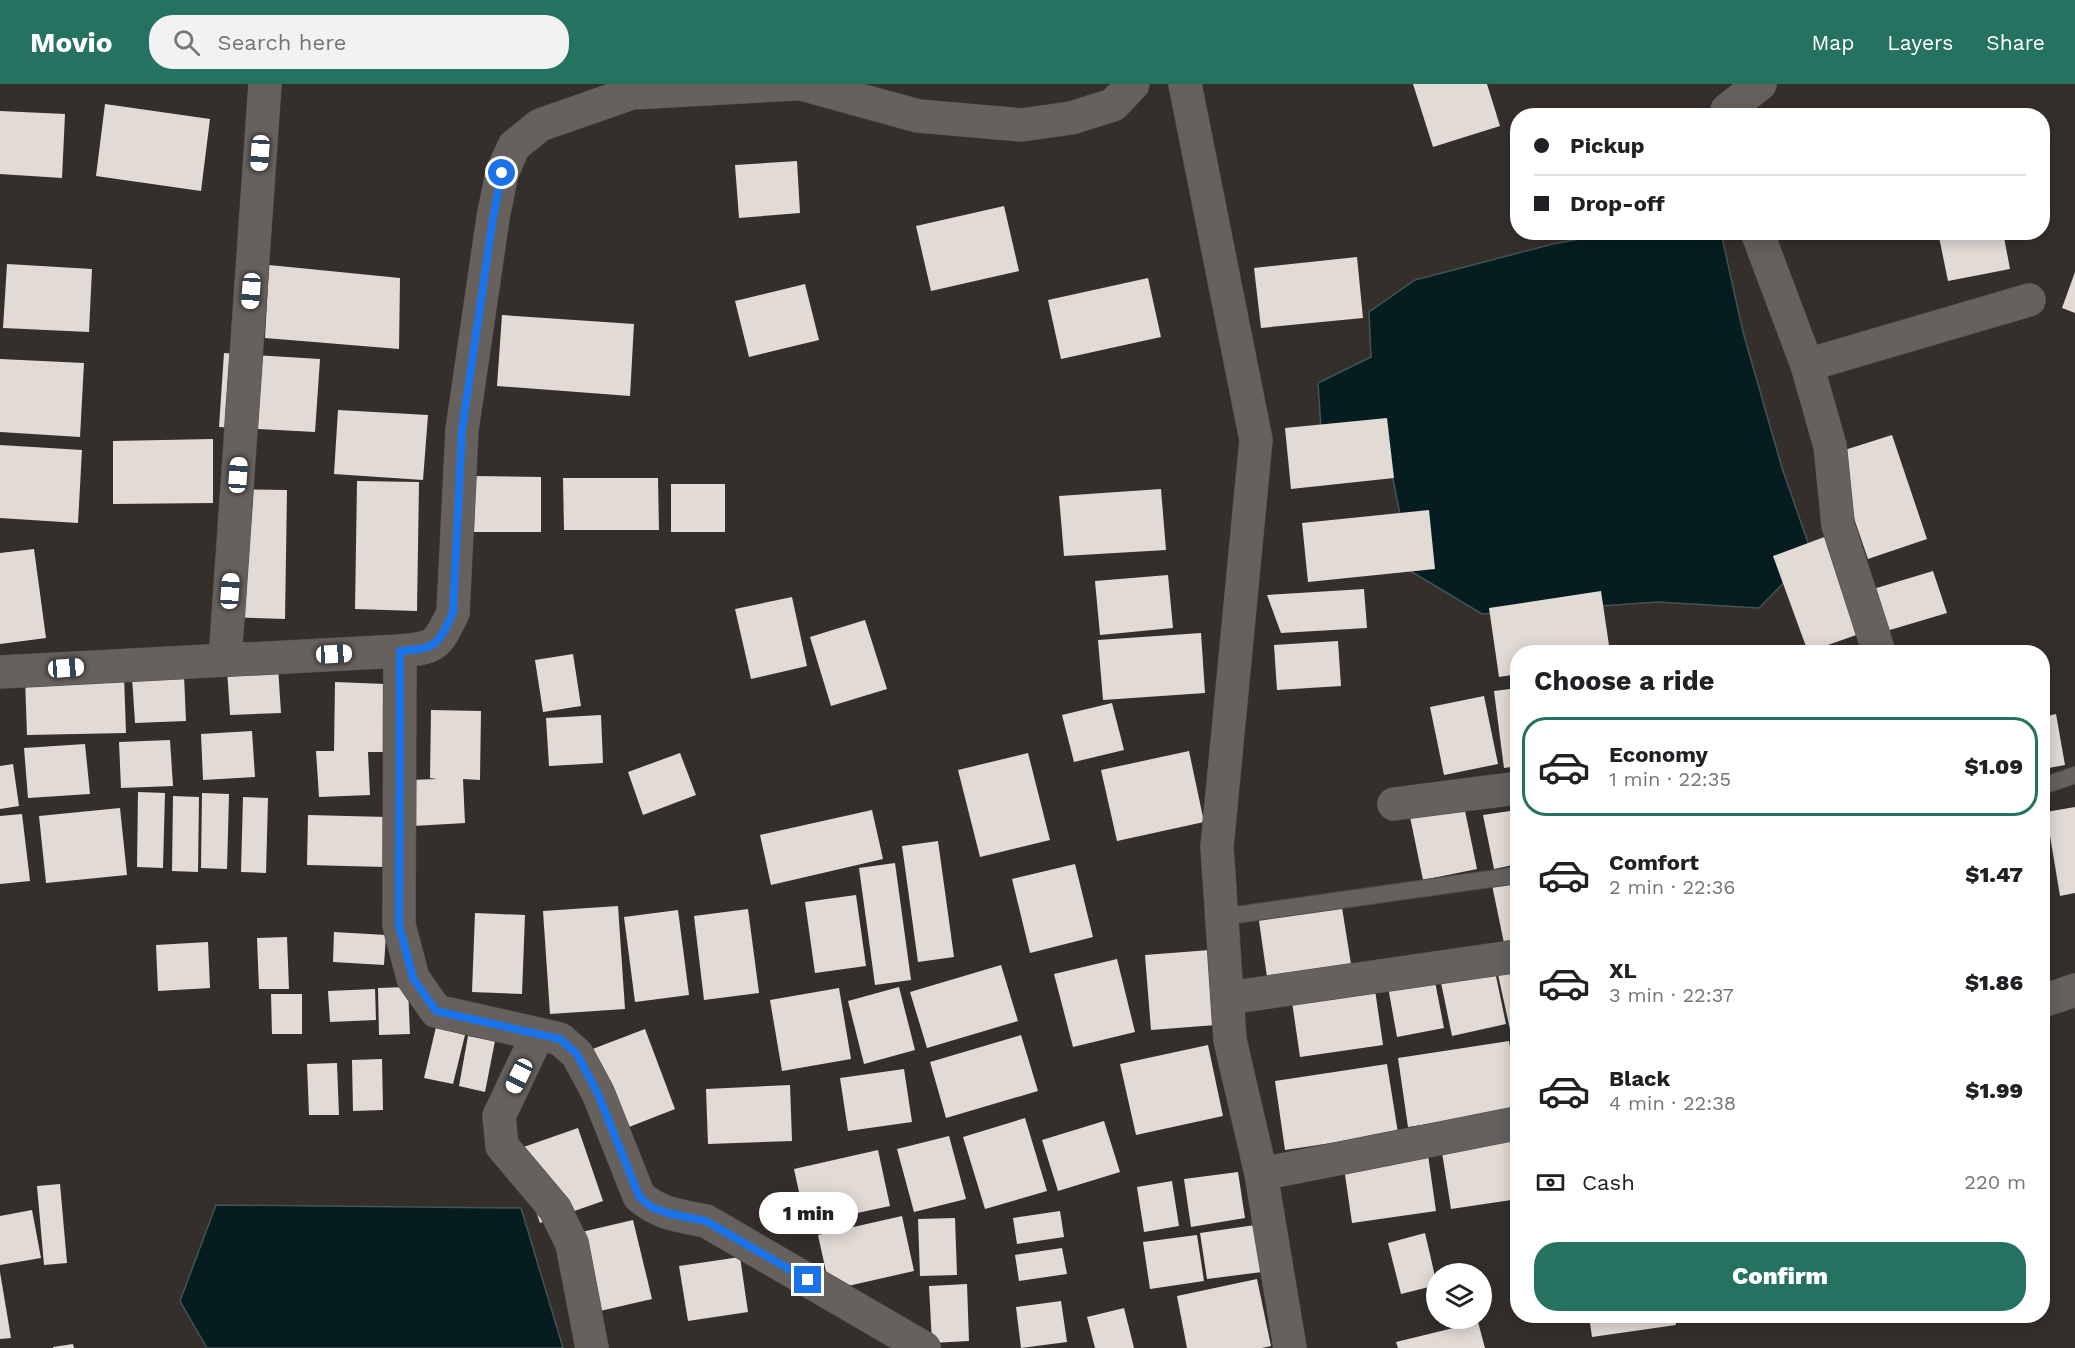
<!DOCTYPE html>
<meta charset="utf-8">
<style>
body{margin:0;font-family:"Work Sans",sans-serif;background:#f2f2f2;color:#202124;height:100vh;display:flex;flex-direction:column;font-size:22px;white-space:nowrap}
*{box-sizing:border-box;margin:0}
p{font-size:20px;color:#757577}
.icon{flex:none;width:33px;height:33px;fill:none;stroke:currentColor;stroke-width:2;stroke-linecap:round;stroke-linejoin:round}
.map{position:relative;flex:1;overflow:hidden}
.drawer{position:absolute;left:1510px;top:561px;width:540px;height:678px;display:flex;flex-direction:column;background:#fff;border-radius:24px;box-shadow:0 3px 15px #0003}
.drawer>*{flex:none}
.guide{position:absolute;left:1510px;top:24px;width:540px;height:132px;border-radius:24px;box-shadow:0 3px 15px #0003;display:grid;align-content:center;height:132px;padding:0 24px;background:#fff}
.controls{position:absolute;left:1426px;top:1179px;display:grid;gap:12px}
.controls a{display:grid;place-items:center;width:66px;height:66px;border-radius:50%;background:#fff;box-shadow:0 3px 15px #0003;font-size:30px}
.end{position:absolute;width:27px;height:27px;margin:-14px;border:8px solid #1a73e8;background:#fff;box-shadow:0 0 0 3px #fff}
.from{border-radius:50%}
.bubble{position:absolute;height:42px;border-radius:21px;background:#fff;box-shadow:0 3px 15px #0003;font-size:20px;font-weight:800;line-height:42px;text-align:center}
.car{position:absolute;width:18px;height:36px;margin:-18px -9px;border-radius:8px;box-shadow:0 0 4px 2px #0007;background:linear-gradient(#fff 24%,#345 0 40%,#fff 0 76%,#345 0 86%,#fff 0)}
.guide b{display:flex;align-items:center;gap:21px;height:57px;font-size:22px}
.guide b+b{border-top:2px solid #e0e0e0}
.guide i{width:15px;height:15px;background:#202124}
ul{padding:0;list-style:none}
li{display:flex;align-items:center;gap:18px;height:99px;margin:0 12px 9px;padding:0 12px;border:3px solid transparent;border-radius:24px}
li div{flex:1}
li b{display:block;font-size:22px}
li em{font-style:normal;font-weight:800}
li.on{border-color:#267260}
li>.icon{width:54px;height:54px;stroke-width:1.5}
h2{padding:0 24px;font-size:27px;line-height:72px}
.pay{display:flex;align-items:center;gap:15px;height:66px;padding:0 24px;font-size:22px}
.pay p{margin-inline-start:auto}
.action{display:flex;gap:12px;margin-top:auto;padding:12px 24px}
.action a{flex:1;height:69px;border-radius:24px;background:#267260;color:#fff;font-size:24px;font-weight:800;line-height:69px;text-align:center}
header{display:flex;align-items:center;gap:36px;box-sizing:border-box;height:84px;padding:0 30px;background:#267260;color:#fff}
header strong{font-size:28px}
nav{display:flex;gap:33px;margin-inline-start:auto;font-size:21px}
.search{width:420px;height:54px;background:#f2f2f2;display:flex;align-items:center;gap:15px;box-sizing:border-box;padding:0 21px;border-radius:24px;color:#757577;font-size:22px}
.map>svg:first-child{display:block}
.water{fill:#051d21;stroke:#445356;stroke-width:1.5}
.building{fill:#e1dad5}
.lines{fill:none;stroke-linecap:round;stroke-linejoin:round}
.lane-casing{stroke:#504b49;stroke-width:18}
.street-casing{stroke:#504b49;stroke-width:34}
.lane{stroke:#67615d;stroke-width:16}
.street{stroke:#67615d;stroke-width:33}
.route{stroke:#1a73e8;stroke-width:8}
</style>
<header>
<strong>Movio</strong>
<div class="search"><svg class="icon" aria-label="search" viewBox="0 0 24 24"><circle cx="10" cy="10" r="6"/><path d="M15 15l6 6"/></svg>Search here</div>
<nav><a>Map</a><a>Layers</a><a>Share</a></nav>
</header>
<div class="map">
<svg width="2075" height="1264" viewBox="0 0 2075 1264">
<rect width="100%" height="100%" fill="#352f2c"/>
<g class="water">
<path d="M 1612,149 L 1721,149 L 1743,248 L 1782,384 L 1812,470 L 1759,524 L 1658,518 L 1482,530 L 1412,488 L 1389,376 L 1321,344 L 1318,299 L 1371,273 L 1369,228 L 1415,196 L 1553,160 Z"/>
<path d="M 216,1121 L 521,1124 L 563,1264 L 207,1264 L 180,1217 Z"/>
</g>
<g class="building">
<path d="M 1413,0 L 1487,0 L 1500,42 L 1433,63 Z"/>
<path d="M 105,20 L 210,35 L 201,107 L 96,92 Z"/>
<path d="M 0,27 L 65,30 L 62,94 L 0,90 Z"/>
<path d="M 797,77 L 800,129 L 739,134 L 735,81 Z"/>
<path d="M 1004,122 L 1019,187 L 931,207 L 916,142 Z"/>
<path d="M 1938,148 L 2003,148 L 2010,185 L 1948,197 Z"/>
<path d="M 1357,173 L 1363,234 L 1261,244 L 1254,184 Z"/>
<path d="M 7,180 L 92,185 L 89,248 L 3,244 Z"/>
<path d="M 269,181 L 400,194 L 399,265 L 265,254 Z"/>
<path d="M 2075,188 L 2075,229 L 2062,224 Z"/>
<path d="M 1148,194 L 1161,253 L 1061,275 L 1048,216 Z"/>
<path d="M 805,200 L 819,256 L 749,273 L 735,217 Z"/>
<path d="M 502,231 L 634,240 L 630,312 L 497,302 Z"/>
<path d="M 224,269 L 320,275 L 315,348 L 219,343 Z"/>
<path d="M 0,275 L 84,279 L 80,353 L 0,348 Z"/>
<path d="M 338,326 L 428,331 L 423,396 L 334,390 Z"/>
<path d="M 1387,334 L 1394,394 L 1291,405 L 1285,344 Z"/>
<path d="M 1892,351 L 1927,455 L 1868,475 L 1832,370 Z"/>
<path d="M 213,355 L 213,419 L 113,420 L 113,357 Z"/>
<path d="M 0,361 L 82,366 L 78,439 L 0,434 Z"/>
<path d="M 475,392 L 541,393 L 541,448 L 474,448 Z"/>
<path d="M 563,394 L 658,394 L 659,446 L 564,446 Z"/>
<path d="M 357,397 L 419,398 L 417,527 L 355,525 Z"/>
<rect x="671" y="400" width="54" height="48"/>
<path d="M 225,405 L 287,406 L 285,535 L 224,533 Z"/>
<path d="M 1161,405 L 1166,466 L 1064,472 L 1059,412 Z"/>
<path d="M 1429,426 L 1435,485 L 1308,498 L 1302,439 Z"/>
<path d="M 1827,452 L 1862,549 L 1808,568 L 1773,472 Z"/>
<path d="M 34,465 L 46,554 L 0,560 L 0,469 Z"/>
<path d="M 1933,487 L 1947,529 L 1873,551 L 1860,509 Z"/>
<path d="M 1168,491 L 1173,544 L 1100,551 L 1095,497 Z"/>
<path d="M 1364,505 L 1367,544 L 1281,549 L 1267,511 Z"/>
<path d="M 1601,507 L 1610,568 L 1518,568 L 1518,590 L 1499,593 L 1489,524 Z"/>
<path d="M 792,513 L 807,582 L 751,595 L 735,525 Z"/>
<path d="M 865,536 L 887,605 L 831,622 L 810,553 Z"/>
<path d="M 1201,549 L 1205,609 L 1103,616 L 1098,556 Z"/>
<path d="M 1338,557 L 1341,602 L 1277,606 L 1274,561 Z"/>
<path d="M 573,570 L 581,622 L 543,628 L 535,576 Z"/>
<path d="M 278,583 L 281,629 L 230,631 L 227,585 Z"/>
<path d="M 184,591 L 186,637 L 135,639 L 132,593 Z"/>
<path d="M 124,592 L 126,649 L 27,651 L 25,594 Z"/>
<path d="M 335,598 L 385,600 L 384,668 L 368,668 L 370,711 L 319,713 L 316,667 L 334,667 Z"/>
<path d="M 1518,604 L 1518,682 L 1504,684 L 1494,607 Z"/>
<path d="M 1484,612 L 1498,680 L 1444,691 L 1430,623 Z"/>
<path d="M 1112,619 L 1124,666 L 1074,678 L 1062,631 Z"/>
<path d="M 431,626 L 481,627 L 480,696 L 463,695 L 465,739 L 413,742 L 411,696 L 437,695 L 430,694 Z"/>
<path d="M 2056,630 L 2065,681 L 2043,685 L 2043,633 Z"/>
<path d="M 601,631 L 603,679 L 549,682 L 546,634 Z"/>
<path d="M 252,647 L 255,693 L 203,696 L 201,650 Z"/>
<path d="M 170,656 L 173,702 L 121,704 L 119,658 Z"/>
<path d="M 85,660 L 90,710 L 28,714 L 24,664 Z"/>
<path d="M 1189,667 L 1204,738 L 1117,757 L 1101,686 Z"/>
<path d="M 680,669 L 696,711 L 643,731 L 628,688 Z"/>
<path d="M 1028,669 L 1050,756 L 980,773 L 958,686 Z"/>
<path d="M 13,680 L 19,722 L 0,725 L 0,682 Z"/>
<path d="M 138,708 L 165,709 L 163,784 L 137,783 Z"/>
<path d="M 202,709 L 229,710 L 227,785 L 201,784 Z"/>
<path d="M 173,712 L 199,713 L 198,788 L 172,787 Z"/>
<path d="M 243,713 L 268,714 L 266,789 L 241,788 Z"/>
<path d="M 1463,717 L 1477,785 L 1423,796 L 1409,728 Z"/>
<path d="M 2075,723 L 2075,809 L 2060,812 L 2046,728 Z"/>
<path d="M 120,724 L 127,791 L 46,799 L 39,732 Z"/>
<path d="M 872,726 L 883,775 L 771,801 L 760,751 Z"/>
<path d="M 1510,727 L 1518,768 L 1518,780 L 1494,785 L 1483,731 Z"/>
<path d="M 22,730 L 30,797 L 0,800 L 0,732 Z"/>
<path d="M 308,731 L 387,733 L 386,783 L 307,781 Z"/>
<path d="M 938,757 L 954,873 L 918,878 L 902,762 Z"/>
<path d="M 895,779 L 911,896 L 875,901 L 859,784 Z"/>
<path d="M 1075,780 L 1093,853 L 1030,869 L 1012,795 Z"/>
<path d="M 1518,790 L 1518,861 L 1505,864 L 1491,796 Z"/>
<path d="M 856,811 L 866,882 L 815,889 L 805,818 Z"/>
<path d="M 1340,811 L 1351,880 L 1267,893 L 1257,823 Z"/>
<path d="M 618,822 L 625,925 L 550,930 L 543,827 Z"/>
<path d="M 748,825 L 759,909 L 704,916 L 694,832 Z"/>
<path d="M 678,826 L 689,911 L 635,918 L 624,833 Z"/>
<path d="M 475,829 L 525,831 L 522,910 L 472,908 Z"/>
<path d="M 334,848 L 386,851 L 384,881 L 333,878 Z"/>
<path d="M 287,853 L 289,905 L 259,905 L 257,854 Z"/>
<path d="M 208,858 L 210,904 L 158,907 L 156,861 Z"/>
<path d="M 1210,866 L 1216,941 L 1151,946 L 1145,871 Z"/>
<path d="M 1492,873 L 1506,940 L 1452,952 L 1438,884 Z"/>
<path d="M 1518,873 L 1518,943 L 1510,945 L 1495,877 Z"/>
<path d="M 1117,875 L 1135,948 L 1073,963 L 1054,890 Z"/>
<path d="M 1431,877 L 1444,944 L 1397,953 L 1385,886 Z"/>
<path d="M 1001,881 L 1018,937 L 927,964 L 910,908 Z"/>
<path d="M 1373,892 L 1383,961 L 1300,973 L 1290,904 Z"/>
<path d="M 408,903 L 410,950 L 379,951 L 378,904 Z"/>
<path d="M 899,903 L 915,966 L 864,980 L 848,917 Z"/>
<path d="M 839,904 L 851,975 L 782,987 L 770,916 Z"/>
<path d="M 375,905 L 376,936 L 330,938 L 328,907 Z"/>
<path d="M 271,910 L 302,910 L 302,950 L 272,950 Z"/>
<path d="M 436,943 L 465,951 L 453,1000 L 424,994 Z"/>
<path d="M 645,945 L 675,1025 L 624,1045 L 590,966 Z"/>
<path d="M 1021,951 L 1038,1007 L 946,1034 L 930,978 Z"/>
<path d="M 468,952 L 495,957 L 485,1008 L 459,1002 Z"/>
<path d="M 1509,957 L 1518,1012 L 1518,1027 L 1408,1043 L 1398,974 Z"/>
<path d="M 1208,961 L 1223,1032 L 1136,1051 L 1120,980 Z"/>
<path d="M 382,975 L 383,1026 L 353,1027 L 352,976 Z"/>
<path d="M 337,979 L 339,1031 L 309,1031 L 307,980 Z"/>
<path d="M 1387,980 L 1398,1049 L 1285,1066 L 1275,997 Z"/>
<path d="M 904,985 L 912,1038 L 848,1047 L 840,994 Z"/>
<path d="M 790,1001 L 792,1057 L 708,1060 L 706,1005 Z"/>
<path d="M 1025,1034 L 1047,1107 L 985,1125 L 963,1053 Z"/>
<path d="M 1104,1037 L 1120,1088 L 1058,1107 L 1042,1056 Z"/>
<path d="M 578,1044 L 603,1117 L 540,1139 L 515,1066 Z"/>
<path d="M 1518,1044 L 1518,1115 L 1451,1125 L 1440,1056 Z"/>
<path d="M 949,1052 L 966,1115 L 914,1128 L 897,1065 Z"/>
<path d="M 1426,1057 L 1436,1127 L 1352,1139 L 1342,1070 Z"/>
<path d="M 878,1066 L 890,1122 L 806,1140 L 794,1085 Z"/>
<path d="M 1238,1088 L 1245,1134 L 1191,1143 L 1184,1095 Z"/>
<path d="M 1172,1097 L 1179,1142 L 1144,1148 L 1137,1103 Z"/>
<path d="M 60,1100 L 67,1179 L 44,1181 L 37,1102 Z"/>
<path d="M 32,1126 L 41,1174 L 0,1181 L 0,1132 Z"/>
<path d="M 1060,1127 L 1064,1153 L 1017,1160 L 1013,1134 Z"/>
<path d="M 902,1132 L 914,1187 L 830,1206 L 818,1151 Z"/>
<path d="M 955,1134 L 957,1191 L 920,1192 L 918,1135 Z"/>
<path d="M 633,1136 L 652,1215 L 574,1233 L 556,1154 Z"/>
<path d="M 1255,1141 L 1262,1188 L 1207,1195 L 1200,1149 Z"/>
<path d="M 1425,1149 L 1437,1201 L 1401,1210 L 1388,1159 Z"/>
<path d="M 1197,1151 L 1204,1197 L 1150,1205 L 1143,1158 Z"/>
<path d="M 1062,1164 L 1067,1190 L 1019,1197 L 1015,1171 Z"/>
<path d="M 740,1173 L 748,1228 L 688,1237 L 679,1182 Z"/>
<path d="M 0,1188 L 11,1254 L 0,1255 Z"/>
<path d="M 1257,1195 L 1271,1262 L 1262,1264 L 1187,1264 L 1177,1212 Z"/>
<path d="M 967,1200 L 969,1257 L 932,1259 L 929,1202 Z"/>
<path d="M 1061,1217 L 1067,1258 L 1021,1264 L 1016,1223 Z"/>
<path d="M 1124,1224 L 1134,1264 L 1095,1264 L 1087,1233 Z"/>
<path d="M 1589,1232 L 1675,1232 L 1676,1241 L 1592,1253 Z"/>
<path d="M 1478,1238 L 1485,1264 L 1398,1264 L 1396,1258 Z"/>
<path d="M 73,1260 L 74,1264 L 53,1264 L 53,1263 Z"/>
</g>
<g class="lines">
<g class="lane-casing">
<g id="lane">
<path d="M 2043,702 L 2075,691"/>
<path d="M 1222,833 L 1518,791"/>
</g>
</g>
<g class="street-casing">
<g id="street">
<path d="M 802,0 L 918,32 L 1022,41 L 1071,34 L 1113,21 L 1133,0"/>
<path d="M 1185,0 L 1256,356 L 1217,763 L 1230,956 L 1261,1090 L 1290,1264"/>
<path d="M 1729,32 L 1727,26 L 1760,0"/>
<path d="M 1757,148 L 1807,281 L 1830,362 L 1838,441 L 1879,568"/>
<path d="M 1807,281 L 2029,216"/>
<path d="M 400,567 L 399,841 L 413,894 L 436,927 L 560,955 L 577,970 L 598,1009 L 639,1112 C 659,1130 680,1132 706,1137 L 924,1264"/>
<path d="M 225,576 L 265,0"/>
<path d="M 0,588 L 400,567 C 437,564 437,561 453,529 L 462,346 L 493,134 L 502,89 L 514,62 L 540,41 L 632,9 L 794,0"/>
<path d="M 1394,720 L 1518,704"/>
<path d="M 1228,914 L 1518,872"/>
<path d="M 2043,917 L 2075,906"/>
<path d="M 538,950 L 499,1032 L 502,1062 L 555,1125 L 572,1160 L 592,1264"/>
<path d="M 1261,1090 L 1518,1039"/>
</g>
</g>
<use href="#lane" class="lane"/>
<use href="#street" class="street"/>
</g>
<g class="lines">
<path class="route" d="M 502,89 L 493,134 L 462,346 L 453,529 C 437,562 437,564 400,567 L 399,841 L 413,894 L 436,927 L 560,955 L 577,970 L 598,1010 L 639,1112 L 651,1123 L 667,1129 L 706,1137 L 808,1196"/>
</g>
</svg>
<div class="controls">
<a><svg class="icon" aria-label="layers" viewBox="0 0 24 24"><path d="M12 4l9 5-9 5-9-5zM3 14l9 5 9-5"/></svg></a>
</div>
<i class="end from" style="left:502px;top:89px"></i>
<i class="end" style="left:808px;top:1196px"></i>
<div class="bubble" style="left:759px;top:1108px;width:99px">1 min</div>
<i class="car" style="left:260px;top:69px;rotate:184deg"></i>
<i class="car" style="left:251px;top:207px;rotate:184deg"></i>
<i class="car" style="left:238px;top:391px;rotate:4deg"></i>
<i class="car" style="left:230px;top:507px;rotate:4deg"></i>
<i class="car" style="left:334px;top:570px;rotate:87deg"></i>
<i class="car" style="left:66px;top:584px;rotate:86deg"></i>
<i class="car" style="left:519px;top:992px;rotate:206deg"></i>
<div class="guide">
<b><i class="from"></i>Pickup</b>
<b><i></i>Drop-off</b>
</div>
<section class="drawer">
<h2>Choose a ride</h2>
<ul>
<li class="on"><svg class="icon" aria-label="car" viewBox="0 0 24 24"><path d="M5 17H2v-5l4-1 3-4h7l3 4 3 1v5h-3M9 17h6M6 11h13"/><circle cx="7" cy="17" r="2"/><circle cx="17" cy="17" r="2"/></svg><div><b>Economy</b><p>1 min · 22:35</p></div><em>$1.09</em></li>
<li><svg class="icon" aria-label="car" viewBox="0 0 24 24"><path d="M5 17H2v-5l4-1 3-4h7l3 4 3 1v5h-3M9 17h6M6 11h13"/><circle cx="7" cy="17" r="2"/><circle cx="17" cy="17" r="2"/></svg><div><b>Comfort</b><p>2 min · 22:36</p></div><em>$1.47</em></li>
<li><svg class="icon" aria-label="car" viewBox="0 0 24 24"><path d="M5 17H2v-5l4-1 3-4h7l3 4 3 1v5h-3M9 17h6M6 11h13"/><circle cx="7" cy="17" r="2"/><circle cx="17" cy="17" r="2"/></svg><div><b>XL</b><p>3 min · 22:37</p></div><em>$1.86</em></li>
<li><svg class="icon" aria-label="car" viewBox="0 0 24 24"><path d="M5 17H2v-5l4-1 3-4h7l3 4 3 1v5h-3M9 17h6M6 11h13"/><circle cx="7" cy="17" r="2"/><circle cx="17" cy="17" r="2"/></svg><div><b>Black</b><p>4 min · 22:38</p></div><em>$1.99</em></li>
</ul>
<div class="pay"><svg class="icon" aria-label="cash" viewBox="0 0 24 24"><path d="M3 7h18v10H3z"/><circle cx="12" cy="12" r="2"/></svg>Cash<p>220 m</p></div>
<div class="action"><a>Confirm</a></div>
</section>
</div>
